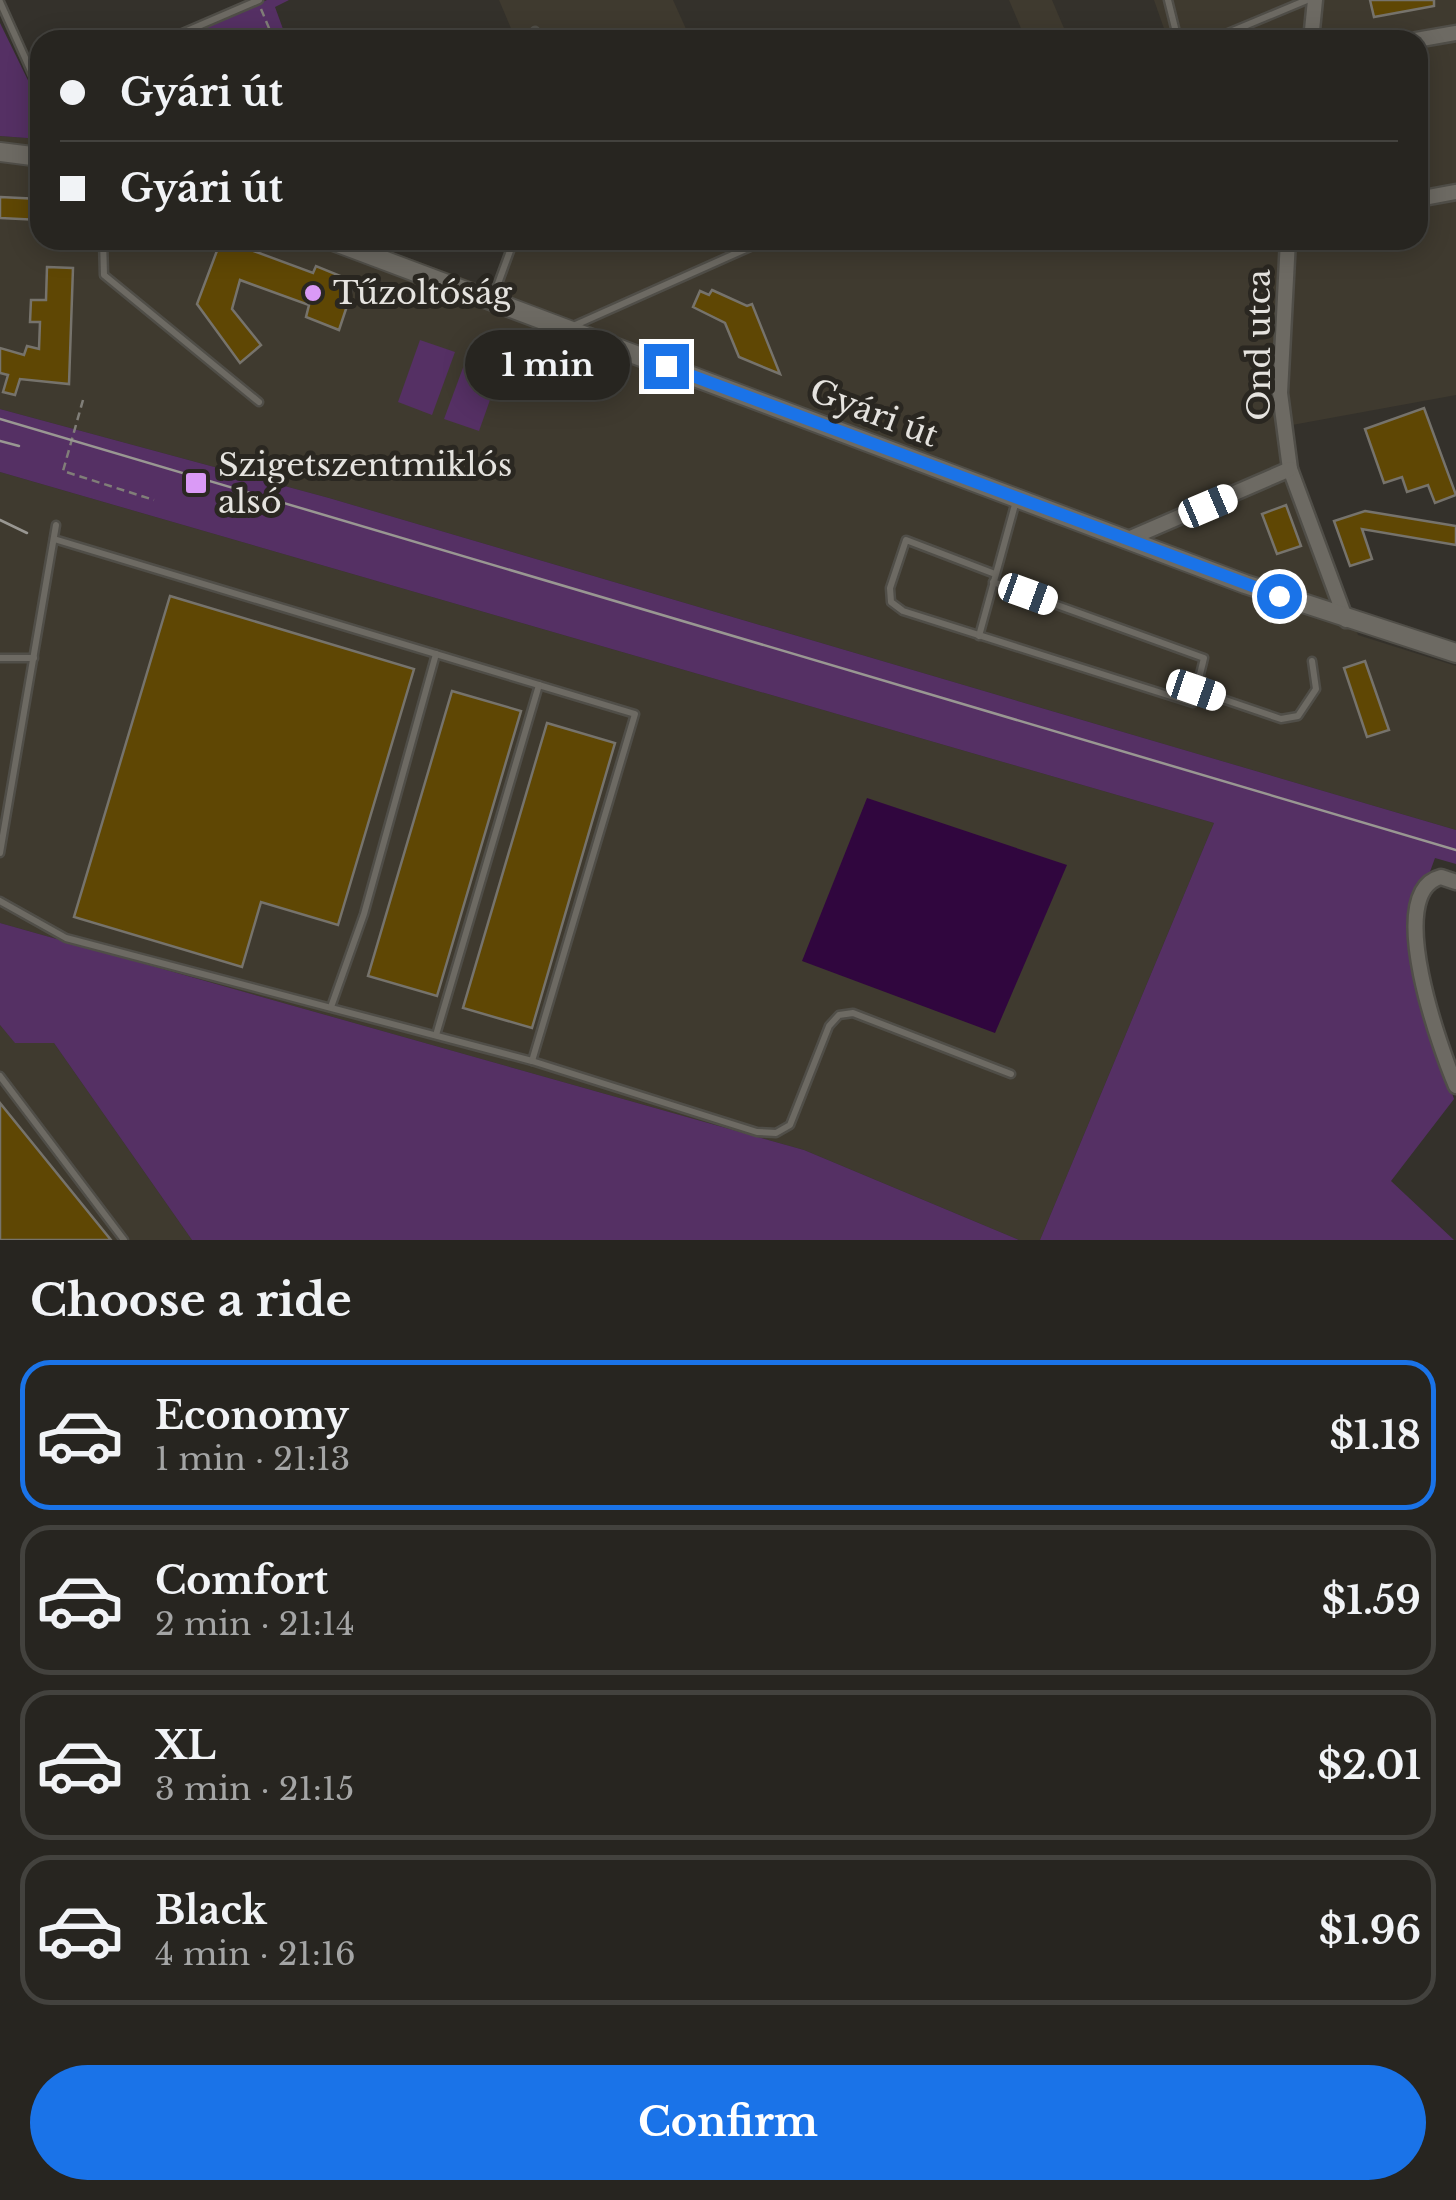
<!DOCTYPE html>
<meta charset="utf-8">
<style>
body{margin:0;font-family:"Libre Baskerville",serif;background:#33312d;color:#f1f3f6;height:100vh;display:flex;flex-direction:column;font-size:38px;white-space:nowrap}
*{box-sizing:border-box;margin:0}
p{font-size:32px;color:#a4a5a5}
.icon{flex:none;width:55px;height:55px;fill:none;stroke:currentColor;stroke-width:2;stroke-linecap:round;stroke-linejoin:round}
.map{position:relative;height:1240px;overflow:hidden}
.sheet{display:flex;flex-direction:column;background:#272520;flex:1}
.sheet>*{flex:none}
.hud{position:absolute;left:30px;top:30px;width:1398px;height:220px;border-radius:30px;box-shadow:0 5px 25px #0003,0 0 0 2px #43423e;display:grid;align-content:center;height:220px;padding:0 30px;background:#272520}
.end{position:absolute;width:45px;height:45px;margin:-22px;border:12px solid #1a73e8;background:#fff;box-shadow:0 0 0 5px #fff}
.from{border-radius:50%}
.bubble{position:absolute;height:70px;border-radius:35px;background:#272520;box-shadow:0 5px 25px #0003,0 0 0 2px #43423e;font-size:32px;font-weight:800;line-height:70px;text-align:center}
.car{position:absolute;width:30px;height:60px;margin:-30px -15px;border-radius:12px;box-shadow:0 0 8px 2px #0007;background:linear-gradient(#fff 24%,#345 0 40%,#fff 0 76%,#345 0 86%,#fff 0)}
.hud b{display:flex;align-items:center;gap:35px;height:95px;font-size:38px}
.hud b+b{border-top:2px solid #43423e}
.hud i{width:25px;height:25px;background:#f1f3f6}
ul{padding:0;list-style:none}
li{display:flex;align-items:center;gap:30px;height:150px;margin:0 20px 15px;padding:0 10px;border:5px solid #43423e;border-radius:30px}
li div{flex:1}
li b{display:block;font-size:38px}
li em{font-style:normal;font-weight:800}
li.on{border-color:#1a73e8}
li>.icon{width:90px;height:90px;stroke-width:1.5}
h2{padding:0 30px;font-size:45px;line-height:120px}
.primary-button{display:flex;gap:20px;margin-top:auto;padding:20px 30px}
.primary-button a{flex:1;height:115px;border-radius:60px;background:#1a73e8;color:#fff;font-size:40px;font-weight:800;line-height:115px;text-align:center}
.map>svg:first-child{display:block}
.built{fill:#3f3a2f}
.green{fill:#553064}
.water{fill:#30063e}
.building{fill:#5f4704;stroke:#76736c;stroke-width:2.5}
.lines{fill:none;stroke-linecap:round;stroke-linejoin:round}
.service-casing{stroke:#504e48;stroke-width:11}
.minor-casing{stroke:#504e48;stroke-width:19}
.tertiary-casing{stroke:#504e48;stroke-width:22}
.path{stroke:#807e78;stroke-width:2.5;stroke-dasharray:8 5;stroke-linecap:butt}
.service{stroke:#6d6a63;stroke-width:6}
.minor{stroke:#6d6a63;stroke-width:14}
.tertiary{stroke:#6d6a63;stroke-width:18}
.tram{stroke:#999792;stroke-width:2.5}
.route{stroke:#1a73e8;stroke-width:12}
.poi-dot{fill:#da9af6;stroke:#2a2721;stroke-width:4}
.labels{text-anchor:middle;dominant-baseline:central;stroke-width:10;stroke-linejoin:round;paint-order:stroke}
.poi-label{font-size:32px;fill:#e5e3df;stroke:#2a2721;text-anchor:start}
.street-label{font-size:32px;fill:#e5e3df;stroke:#2a2721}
</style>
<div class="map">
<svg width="1456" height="1240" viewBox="0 0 1456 1240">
<rect width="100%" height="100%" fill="#34312b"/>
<g class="built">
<path d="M 499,0 L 673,0 L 691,40 L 516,40 Z"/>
<path d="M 1009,0 L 1052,0 L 1069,40 L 1026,40 Z"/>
<path d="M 1154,0 L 1456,0 L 1456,395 L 1292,425 L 1296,462 L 1358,635 L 1456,666 L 1456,830 L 329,498 L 0,409 L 0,136 L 40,139 L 40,240 L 359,240 L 491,288 L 509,240 L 1418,240 L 1418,40 L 1168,40 Z"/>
<path d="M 0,472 L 1214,823 L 1040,1240 L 1019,1240 L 804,1150 L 0,923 Z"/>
<path d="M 0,1025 L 16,1043 L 54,1043 L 192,1240 L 0,1240 Z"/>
</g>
<g class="green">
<path d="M 267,0 L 289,0 L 275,7 L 287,40 L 200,40 L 201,29 Z"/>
<path d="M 0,23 L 40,105 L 40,139 L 0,136 Z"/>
<path d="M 420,340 L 455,352 L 432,415 L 398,402 Z"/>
<path d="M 467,357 L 501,369 L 479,431 L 444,419 Z"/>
<path d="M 0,409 L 329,498 L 1456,830 L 1456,864 L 1435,858 L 1416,910 L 1417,990 L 1454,1099 L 1391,1181 L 1454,1240 L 1040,1240 L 1214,823 L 0,472 Z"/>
<path d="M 0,923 L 804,1150 L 1019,1240 L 192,1240 L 54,1043 L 15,1043 L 0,1025 Z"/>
</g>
<path class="water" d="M 867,798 L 1067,865 L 995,1033 L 802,961 Z"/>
<g class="building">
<path d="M 1370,0 L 1434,0 L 1434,6 L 1374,17 Z"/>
<path d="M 0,197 L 40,199 L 40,220 L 0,218 Z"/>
<path d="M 221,240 L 245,240 L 254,243 L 251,250 L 313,273 L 316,266 L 355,282 L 339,330 L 306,317 L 309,305 L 240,280 L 232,309 L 261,345 L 240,363 L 197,304 Z"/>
<path d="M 47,267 L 73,268 L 69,384 L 20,379 L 15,395 L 3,392 L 8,375 L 0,373 L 0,348 L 24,355 L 27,346 L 39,349 L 40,322 L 30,322 L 31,300 L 46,300 Z"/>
<path d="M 712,290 L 747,306 L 752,304 L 780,374 L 739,357 L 725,323 L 693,307 L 700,291 L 709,295 Z"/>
<path d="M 1424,408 L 1456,495 L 1435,503 L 1428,485 L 1407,492 L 1402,477 L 1384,483 L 1365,429 Z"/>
<path d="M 1286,505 L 1301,546 L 1277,554 L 1262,514 Z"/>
<path d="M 1365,511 L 1456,526 L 1456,545 L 1362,529 L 1372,559 L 1350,566 L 1334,521 Z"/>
<path d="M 170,596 L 414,669 L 338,925 L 261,902 L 242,967 L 74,917 Z"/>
<path d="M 1365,661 L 1389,730 L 1367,737 L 1344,668 Z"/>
<path d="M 452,691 L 521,711 L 437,996 L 368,976 Z"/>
<path d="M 547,723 L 615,743 L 532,1028 L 463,1008 Z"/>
<path d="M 0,1103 L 111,1240 L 0,1240 Z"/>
</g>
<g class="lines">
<g class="service-casing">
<g id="service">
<path d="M 1168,0 L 1178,40"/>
<path d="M 0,2 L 40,91"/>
<path d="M 535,31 L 539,40"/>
<path d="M 166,40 L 259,0"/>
<path d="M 1211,40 L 1307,0"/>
<path d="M 103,240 L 104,275 L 259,402"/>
<path d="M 492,300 L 514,240"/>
<path d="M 571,327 L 766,240"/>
<path d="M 993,582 L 1204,658 L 1193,703 L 903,611 L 891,602 L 890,588 L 906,540 L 995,574"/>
<path d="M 979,636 L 1016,501"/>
<path d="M 0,658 L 34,658"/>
<path d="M 1196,690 L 1281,719 L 1298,716 L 1316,689 L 1312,661"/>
<path d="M 0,853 L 56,525"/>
<path d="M 0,901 L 66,938 L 532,1061 L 635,714 L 54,539"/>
<path d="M 331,1007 L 364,914 L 436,654"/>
<path d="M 436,1035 L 539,685"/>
<path d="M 532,1061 L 757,1132 L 776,1133 L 790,1125 L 829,1026 L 839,1015 L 853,1013 L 1011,1074"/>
<path d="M 0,1076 L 124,1240"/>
</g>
</g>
<g class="minor-casing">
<g id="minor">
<path d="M 1311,40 L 1315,0"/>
<path d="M 1416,40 L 1456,33"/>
<path d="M 1418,199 L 1456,192"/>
<path d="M 1288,240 L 1280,393 L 1290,469 L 1346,620"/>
<path d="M 1126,540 L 1290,469"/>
<path d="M 1456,882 L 1441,877 C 1382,892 1442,1053 1456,1086"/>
</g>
</g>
<g class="tertiary-casing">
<g id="tertiary">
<path d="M 0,152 L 40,157"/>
<path d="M 330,240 L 1245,584 L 1456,653"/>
</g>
</g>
<g class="path">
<path d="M 261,9 L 274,40"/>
<path d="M 83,400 L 63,471 L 154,500"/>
</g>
<use href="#service" class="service"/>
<use href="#minor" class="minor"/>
<use href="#tertiary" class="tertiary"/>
<g class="tram">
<path d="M 0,419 L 1456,850"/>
<path d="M 0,441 L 19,446"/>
<path d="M 0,520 L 27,533"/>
</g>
</g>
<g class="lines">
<path class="route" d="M 666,366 L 1279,596"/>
</g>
<g class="poi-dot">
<circle cx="313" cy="293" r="10"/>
<rect x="184" y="471" width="24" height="24" rx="5"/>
</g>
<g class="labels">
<g class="poi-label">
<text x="333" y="293">Tűzoltóság</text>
<text x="218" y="465">Szigetszentmiklós<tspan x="218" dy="37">alsó</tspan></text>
</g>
<g class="street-label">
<text transform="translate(1259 345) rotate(-90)">Ond utca</text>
<text transform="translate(874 413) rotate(21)">Gyári út</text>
</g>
</g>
</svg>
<i class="end from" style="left:1279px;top:596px"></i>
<i class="end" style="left:666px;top:366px"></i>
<div class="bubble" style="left:465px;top:330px;width:165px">1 min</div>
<i class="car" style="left:1208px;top:506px;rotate:67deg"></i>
<i class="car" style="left:1028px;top:594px;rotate:110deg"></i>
<i class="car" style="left:1196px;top:690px;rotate:109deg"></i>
<div class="hud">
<b><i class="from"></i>Gyári út</b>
<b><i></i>Gyári út</b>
</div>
</div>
<section class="sheet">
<h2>Choose a ride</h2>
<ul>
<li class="on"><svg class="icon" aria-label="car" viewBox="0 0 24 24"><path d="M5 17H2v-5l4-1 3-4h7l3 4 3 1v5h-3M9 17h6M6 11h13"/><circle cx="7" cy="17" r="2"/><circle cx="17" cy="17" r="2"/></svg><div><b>Economy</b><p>1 min · 21:13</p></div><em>$1.18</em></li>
<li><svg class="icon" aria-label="car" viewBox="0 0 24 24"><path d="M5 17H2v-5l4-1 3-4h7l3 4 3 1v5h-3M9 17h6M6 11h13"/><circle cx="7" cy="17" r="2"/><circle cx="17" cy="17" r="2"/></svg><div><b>Comfort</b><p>2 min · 21:14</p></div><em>$1.59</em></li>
<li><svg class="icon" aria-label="car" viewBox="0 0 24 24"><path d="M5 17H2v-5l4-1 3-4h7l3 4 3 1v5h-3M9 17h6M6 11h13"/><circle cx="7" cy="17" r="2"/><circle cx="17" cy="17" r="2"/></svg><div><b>XL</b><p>3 min · 21:15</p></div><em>$2.01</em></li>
<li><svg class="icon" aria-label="car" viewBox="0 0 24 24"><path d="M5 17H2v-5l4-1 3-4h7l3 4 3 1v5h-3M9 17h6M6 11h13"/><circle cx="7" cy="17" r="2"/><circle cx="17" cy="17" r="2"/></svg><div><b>Black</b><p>4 min · 21:16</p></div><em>$1.96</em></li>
</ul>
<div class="primary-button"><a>Confirm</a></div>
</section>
